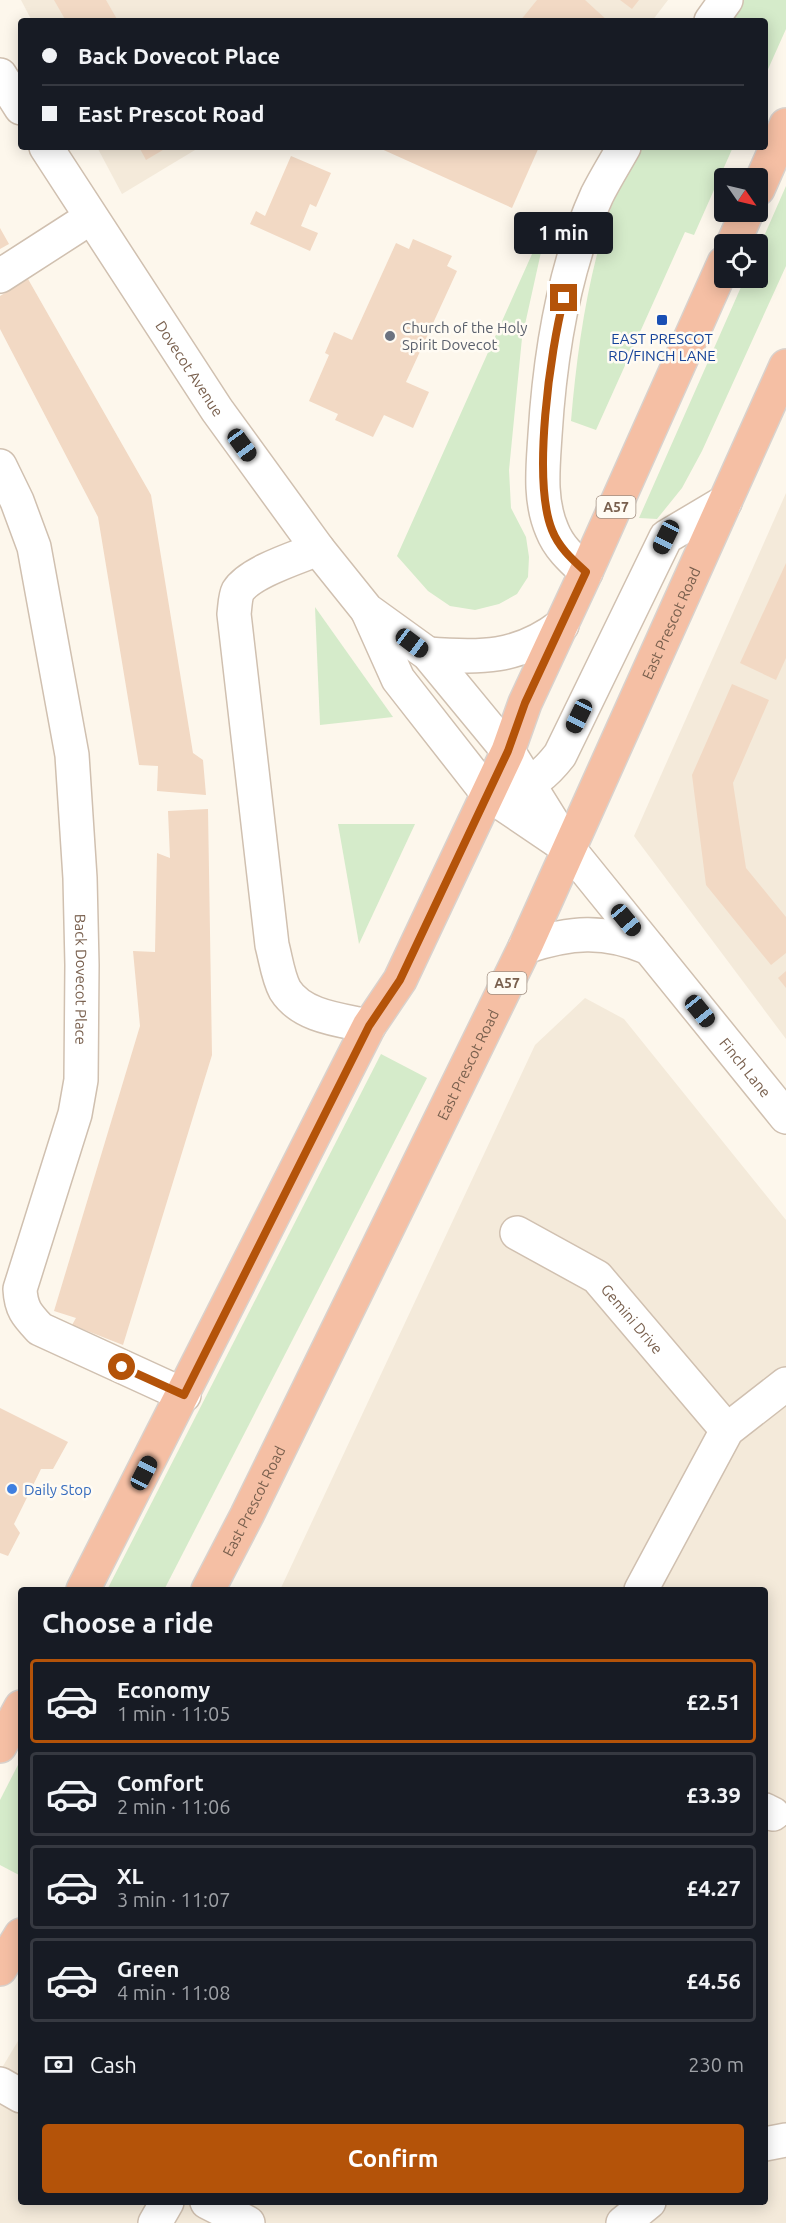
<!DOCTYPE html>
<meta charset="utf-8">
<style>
body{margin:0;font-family:Ubuntu,sans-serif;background:#242831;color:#f1f3f6;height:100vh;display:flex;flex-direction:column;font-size:22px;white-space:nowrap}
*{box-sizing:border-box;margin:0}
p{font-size:20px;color:#9ea1a6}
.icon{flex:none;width:33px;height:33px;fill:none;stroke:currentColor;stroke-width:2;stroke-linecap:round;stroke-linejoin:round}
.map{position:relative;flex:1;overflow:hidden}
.side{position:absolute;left:18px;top:1587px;width:750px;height:618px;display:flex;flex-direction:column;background:#171b24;border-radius:6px;box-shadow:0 3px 15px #0003}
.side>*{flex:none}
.guide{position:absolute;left:18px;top:18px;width:750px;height:132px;border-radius:6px;box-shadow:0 3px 15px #0003;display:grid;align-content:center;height:132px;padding:0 24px;background:#171b24}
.needle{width:39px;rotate:124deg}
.fabs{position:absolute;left:714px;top:168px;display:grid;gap:12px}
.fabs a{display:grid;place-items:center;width:54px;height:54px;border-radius:6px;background:#171b24;box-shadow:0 3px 15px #0003;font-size:30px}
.end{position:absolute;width:27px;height:27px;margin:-14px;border:8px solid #b45309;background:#fff;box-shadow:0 0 0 3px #fff}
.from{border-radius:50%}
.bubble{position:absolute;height:42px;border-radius:6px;background:#171b24;box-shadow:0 3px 15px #0003;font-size:20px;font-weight:600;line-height:42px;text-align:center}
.car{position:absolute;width:18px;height:36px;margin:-18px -9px;border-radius:8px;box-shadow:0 0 4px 2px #0007;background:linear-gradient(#222 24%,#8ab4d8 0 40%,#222 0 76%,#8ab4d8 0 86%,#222 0)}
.guide b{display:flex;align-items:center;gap:21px;height:57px;font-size:22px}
.guide b+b{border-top:2px solid #363941}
.guide i{width:15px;height:15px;background:#f1f3f6}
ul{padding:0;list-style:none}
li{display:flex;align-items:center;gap:18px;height:84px;margin:0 12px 9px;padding:0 12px;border:3px solid #363941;border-radius:6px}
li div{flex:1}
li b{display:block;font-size:22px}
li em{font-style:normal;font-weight:600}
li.current{border-color:#b45309}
li>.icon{width:54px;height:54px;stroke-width:1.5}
h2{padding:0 24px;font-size:27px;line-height:72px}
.pay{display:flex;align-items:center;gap:15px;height:66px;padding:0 24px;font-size:22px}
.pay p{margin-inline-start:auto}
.button{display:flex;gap:12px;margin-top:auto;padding:12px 24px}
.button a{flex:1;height:69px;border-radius:6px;background:#b45309;color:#fff;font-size:24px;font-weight:600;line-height:69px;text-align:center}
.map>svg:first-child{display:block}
.residential{fill:#f4eada}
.green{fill:#d5ebca}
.building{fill:#f2d9c4}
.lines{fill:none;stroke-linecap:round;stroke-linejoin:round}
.minor-casing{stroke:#d0c0b0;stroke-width:36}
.highway-casing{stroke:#d9d2cd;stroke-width:36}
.minor{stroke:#fff;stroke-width:33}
.highway{stroke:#f5bfa4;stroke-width:33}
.route{stroke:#b45309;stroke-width:8}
.transit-dot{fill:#1a4fb4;stroke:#fffbf3;stroke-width:2}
.worship-dot{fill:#6b7280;stroke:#fffbf3;stroke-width:2}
.shop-dot{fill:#3f7fe0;stroke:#fffbf3;stroke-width:2}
.labels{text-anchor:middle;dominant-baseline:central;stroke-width:5;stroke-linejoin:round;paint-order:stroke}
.shield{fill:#fffbf3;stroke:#a18e80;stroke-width:1.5}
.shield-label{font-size:14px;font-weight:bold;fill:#79604e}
.worship-label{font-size:15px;fill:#5b616d;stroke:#fffbf3;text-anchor:start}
.transit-label{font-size:15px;fill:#164399;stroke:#fffbf3}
.street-label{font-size:15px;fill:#79604e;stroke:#fffbf3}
.shop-label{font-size:15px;fill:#366cbe;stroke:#fffbf3;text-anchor:start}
</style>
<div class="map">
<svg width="786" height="2223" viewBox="0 0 786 2223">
<rect width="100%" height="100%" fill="#fdf7ec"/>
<g class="residential">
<path d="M 21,0 L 668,0 L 652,21 L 32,21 Z"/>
<path d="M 97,147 L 200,147 L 122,194 Z"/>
<path d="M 786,493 L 786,1039 L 634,836 Z"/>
<path d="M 585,998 L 624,1019 L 786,1220 L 786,2223 L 0,2223 L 0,2071 L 21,2036 L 21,2202 L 765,2202 L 765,1590 L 280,1590 L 535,1045 Z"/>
</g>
<g class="green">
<path d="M 744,0 L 786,0 L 786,29 L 765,76 L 765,21 L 728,21 Z"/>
<path d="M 642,147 L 733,147 L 694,235 L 685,232 L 596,430 L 571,421 C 577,351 587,280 609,213 C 617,190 631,168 642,147 Z"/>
<path d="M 786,186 L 786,266 L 702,451 L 682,488 L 657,519 L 639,518 L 745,278 L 758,278 L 758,250 Z"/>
<path d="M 549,216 L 522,338 L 509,470 L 511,508 L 526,537 L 529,557 L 528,577 L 517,594 L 499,604 L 475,610 L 450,606 L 428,591 L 397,556 Z"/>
<path d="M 315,607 L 393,717 L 320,725 Z"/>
<path d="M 338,824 L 415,824 L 359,944 Z"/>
<path d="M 381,1054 L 427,1078 L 164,1590 L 107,1590 Z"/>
<path d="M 21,1759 L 21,1870 L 19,1875 L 0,1865 L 0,1800 Z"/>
</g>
<g class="building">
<path d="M 54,0 L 106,0 L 118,21 L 66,21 Z"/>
<path d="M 537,0 L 585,0 L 608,21 L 520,21 Z"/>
<path d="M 620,0 L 639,0 L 632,9 Z"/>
<path d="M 139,147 L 168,147 L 146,160 Z"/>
<path d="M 377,147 L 539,147 L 512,208 Z"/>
<path d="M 291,156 L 331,173 L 316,207 L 310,204 L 301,226 L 318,233 L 310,251 L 250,224 L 256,211 L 265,216 Z"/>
<path d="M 0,228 L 9,244 L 0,249 Z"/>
<path d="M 413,239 L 452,256 L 447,266 L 457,271 L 406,382 L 429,392 L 413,428 L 384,415 L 373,437 L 335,420 L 338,414 L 309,401 L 329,355 L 325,353 L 334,332 L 352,340 L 396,243 L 409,249 Z"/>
<path d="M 28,279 L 151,495 L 193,753 L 203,760 L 206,795 L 157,791 L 158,766 L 139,765 L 98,517 L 0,329 L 0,296 Z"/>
<path d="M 786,563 L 786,658 L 776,680 L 740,663 Z"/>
<path d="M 732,684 L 769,700 L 733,783 L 746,868 L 786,917 L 786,953 L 771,965 L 706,885 L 692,775 Z"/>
<path d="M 208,809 L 212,1055 L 123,1345 L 72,1325 L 76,1318 L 54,1311 L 140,1026 L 133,951 L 155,952 L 157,853 L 170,858 L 168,811 Z"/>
<path d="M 786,971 L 786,988 L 778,978 Z"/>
<path d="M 0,1408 L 68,1442 L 53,1469 L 41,1469 L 14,1524 L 20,1533 L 8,1556 L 0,1553 Z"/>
</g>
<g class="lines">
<g class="minor-casing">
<g id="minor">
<path d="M 711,21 L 726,0"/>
<path d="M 0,75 L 21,108"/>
<path id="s1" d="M 46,147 L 217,410 L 318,549 L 367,610 L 428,654 L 508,751 L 569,849 L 786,1117"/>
<path d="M 0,276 L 90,218"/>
<path id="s2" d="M 0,466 L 17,501 L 34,547 L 72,755 L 80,878 L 82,965 L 81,1080 L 75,1114 L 20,1289 C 21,1309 27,1315 40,1329 L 184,1395"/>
<path d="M 318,549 C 296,558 250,572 238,591 C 235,597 235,607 234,614 L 272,945 C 276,960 278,977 285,990 C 302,1017 341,1020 369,1026"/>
<path d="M 586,572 C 573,560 559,548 552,530 C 539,500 543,467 545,435 C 550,354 563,270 597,195 C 605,179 615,163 624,147"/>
<path d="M 368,612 L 398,679 L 488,794 L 559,842"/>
<path d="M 428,654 C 480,658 518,659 562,625"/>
<path d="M 510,791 C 532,785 546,773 560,755 L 666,537 L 725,502"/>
<path d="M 525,947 C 570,932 604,929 649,948"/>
<path id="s3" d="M 517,1233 L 597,1277 L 727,1430"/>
<path d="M 641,1590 L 727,1430 L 786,1384"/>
<path d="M 765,1810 L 773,1814"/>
<path d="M 0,2084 L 21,2096"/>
<path d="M 765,2144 L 786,2140"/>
<path d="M 207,2202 L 248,2223"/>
<path d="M 155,2223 L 167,2202"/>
<path d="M 623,2223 L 649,2202"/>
</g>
</g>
<g class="highway-casing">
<g id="highway">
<path d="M 758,189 L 786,125"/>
<path d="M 733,244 L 747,212"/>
<path d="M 83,1590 L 369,1026 L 400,980 L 508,751 L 525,703 L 586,572 L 724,263"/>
<path id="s4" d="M 208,1590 L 247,1515 L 525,947 L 786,366"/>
<path d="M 0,1746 L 21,1707"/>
<path d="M 0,1969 L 21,1935"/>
</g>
</g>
<use href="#minor" class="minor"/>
<use href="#highway" class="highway"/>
</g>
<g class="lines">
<path class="route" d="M 122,1367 L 184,1395 L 369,1026 L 400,980 L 508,751 L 525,703 L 586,572 C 573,560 559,548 552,530 C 532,480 550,351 564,298"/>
</g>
<rect class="transit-dot" x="656" y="314" width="12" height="12" rx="3"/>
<circle class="worship-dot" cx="390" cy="336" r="6"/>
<circle class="shop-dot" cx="12" cy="1489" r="6"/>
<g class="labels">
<g class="shield">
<rect x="596.5" y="496" width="39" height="22" rx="4.5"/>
<rect x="487.5" y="972" width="39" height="22" rx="4.5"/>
</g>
<g class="shield-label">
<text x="616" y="507">A57</text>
<text x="507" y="983">A57</text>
</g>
<g class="worship-label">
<text x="402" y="327">Church of the Holy<tspan x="402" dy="17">Spirit Dovecot</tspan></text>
</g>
<g class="transit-label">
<text x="662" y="338">EAST PRESCOT<tspan x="662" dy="17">RD/FINCH LANE</tspan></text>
</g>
<g class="street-label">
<text stroke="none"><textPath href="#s1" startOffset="264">Dovecot Avenue</textPath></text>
<text stroke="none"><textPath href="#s4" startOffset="1072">East Prescot Road</textPath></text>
<text stroke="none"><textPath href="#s2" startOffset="524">Back Dovecot Place</textPath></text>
<text stroke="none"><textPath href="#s4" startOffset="586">East Prescot Road</textPath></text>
<text stroke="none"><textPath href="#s1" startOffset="1161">Finch Lane</textPath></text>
<text stroke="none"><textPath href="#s3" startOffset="146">Gemini Drive</textPath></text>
<text stroke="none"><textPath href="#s4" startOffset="100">East Prescot Road</textPath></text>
</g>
<g class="shop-label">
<text x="24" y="1489">Daily Stop</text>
</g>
</g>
</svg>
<div class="fabs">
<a><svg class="needle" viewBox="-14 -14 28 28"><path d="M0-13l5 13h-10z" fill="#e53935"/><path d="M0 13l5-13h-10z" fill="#9ea1a6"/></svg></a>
<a><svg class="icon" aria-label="locate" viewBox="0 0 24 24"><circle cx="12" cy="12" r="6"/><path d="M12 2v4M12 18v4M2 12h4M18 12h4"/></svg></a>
</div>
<i class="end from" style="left:122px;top:1367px"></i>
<i class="end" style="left:564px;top:298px"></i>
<div class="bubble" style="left:514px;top:212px;width:99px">1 min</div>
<i class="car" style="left:242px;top:445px;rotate:144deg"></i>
<i class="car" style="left:666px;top:537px;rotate:206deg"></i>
<i class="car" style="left:412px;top:643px;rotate:127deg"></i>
<i class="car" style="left:579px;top:716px;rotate:206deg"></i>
<i class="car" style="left:626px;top:920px;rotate:140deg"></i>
<i class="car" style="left:700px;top:1011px;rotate:141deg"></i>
<i class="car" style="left:144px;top:1473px;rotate:27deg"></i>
<div class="guide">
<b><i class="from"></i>Back Dovecot Place</b>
<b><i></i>East Prescot Road</b>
</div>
<section class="side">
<h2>Choose a ride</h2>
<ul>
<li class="current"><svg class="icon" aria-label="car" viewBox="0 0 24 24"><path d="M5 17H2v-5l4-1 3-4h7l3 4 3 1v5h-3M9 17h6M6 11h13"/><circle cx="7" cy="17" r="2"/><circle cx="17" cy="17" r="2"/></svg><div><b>Economy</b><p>1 min · 11:05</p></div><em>£2.51</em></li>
<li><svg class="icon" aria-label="car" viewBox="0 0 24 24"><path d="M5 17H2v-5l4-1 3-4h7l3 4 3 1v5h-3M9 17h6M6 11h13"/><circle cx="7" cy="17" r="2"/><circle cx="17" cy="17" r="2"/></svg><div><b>Comfort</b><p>2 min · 11:06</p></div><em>£3.39</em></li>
<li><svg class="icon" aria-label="car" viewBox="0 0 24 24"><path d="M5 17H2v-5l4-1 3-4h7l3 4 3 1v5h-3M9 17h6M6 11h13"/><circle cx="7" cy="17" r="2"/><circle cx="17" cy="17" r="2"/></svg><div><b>XL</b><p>3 min · 11:07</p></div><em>£4.27</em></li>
<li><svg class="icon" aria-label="car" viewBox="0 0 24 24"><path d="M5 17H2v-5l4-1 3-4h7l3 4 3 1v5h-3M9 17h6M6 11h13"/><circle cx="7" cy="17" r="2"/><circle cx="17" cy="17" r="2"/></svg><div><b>Green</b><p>4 min · 11:08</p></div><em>£4.56</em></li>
</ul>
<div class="pay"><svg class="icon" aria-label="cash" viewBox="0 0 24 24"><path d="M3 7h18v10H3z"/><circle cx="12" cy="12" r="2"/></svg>Cash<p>230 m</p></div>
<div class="button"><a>Confirm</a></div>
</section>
</div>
